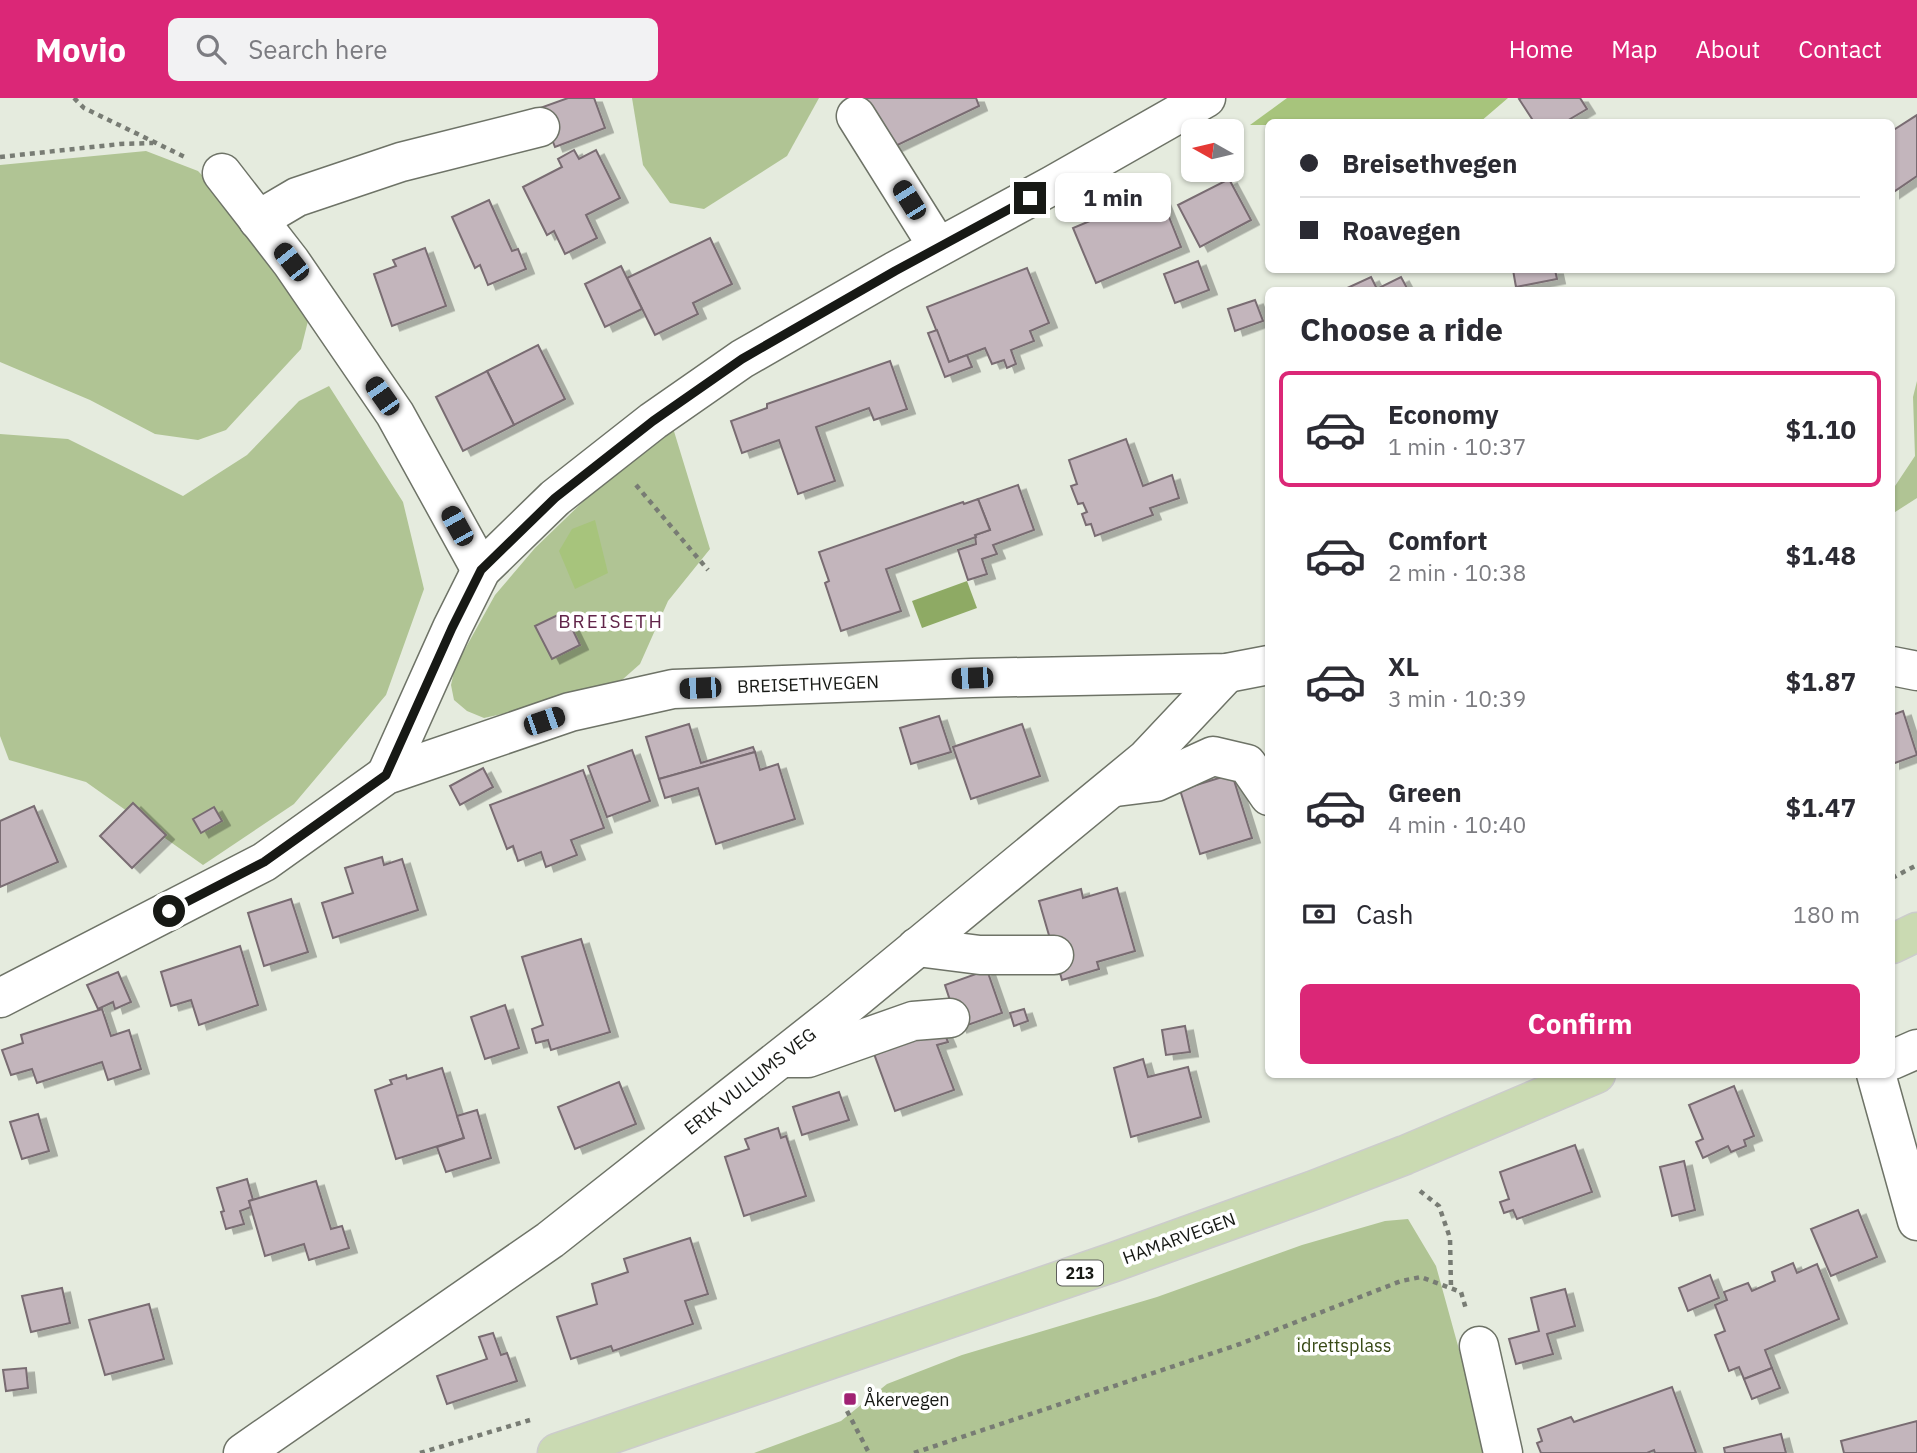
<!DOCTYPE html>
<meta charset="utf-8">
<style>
body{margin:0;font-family:"IBM Plex Sans",sans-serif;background:#f2f2f3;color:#2b2b33;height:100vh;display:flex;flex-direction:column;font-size:26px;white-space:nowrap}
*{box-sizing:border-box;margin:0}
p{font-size:23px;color:#7c7c81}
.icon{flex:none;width:38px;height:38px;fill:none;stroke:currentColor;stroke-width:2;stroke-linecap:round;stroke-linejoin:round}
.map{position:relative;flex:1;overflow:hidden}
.sheet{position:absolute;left:1265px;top:189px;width:630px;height:791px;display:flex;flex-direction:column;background:#fff;border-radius:10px;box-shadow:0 2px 5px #0004}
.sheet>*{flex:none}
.top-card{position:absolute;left:1265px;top:21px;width:630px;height:154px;border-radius:10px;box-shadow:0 2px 5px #0004;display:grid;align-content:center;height:154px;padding:0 35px;background:#fff}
.needle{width:46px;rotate:278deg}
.controls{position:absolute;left:1181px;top:21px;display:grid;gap:14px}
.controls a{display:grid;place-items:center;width:63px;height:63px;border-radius:10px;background:#fff;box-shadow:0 2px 5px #0004;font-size:35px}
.end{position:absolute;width:32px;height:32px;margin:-16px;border:9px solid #171915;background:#fff;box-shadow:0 0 0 4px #fff}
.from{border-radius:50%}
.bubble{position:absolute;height:49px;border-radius:10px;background:#fff;box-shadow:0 2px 5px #0004;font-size:23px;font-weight:700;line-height:49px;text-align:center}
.car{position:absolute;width:21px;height:42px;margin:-21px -10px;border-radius:9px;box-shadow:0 0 5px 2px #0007;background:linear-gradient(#222 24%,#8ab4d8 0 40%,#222 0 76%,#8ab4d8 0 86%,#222 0)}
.top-card b{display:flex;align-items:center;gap:24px;height:66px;font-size:26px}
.top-card b+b{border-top:2px solid #e1e1e2}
.top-card i{width:18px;height:18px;background:#2b2b33}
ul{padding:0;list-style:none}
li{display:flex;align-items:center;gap:21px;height:116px;margin:0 14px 10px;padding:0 21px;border:4px solid transparent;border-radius:10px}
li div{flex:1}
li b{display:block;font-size:26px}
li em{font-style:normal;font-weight:700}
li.on{border-color:#db2777}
li>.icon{width:63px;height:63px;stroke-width:1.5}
h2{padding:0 35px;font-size:32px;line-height:84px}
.pay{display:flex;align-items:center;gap:18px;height:77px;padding:0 35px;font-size:26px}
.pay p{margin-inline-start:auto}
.cta{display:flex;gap:14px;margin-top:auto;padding:14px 35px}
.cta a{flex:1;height:80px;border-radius:10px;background:#db2777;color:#fff;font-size:28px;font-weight:700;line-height:80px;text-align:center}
header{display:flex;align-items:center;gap:42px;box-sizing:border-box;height:98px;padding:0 35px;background:#db2777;color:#fff}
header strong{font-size:33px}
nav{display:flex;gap:38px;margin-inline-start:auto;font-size:24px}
.search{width:490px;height:63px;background:#f2f2f3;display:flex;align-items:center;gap:18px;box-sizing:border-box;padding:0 24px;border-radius:10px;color:#7c7c81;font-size:26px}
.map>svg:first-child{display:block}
.green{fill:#b0c494}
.forest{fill:#a7c47c}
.water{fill:#8eaa64}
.building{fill:#c3b5bc;stroke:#796c72;stroke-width:2;filter:url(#shadow)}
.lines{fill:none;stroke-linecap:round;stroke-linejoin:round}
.minor-casing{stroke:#6e7367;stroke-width:41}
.major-casing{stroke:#ccc;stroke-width:41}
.path{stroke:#787c74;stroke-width:4.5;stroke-dasharray:5 5;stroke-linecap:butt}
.minor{stroke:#fff;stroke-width:38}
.major{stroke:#cadab2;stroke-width:38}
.route{stroke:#171915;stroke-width:9}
.poi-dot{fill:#a02173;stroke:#fff;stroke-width:2.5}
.labels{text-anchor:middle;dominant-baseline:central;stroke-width:7;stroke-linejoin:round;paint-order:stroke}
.shield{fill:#fff;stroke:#5d5e5b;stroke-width:2}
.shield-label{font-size:16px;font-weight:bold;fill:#171915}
.street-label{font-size:18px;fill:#171915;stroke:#fff}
.park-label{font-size:18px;fill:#364814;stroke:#fff}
.poi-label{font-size:18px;fill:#171915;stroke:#fff;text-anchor:start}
.neighbourhood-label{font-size:19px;letter-spacing:2px;fill:#612449;stroke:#fff}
</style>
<header>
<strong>Movio</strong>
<div class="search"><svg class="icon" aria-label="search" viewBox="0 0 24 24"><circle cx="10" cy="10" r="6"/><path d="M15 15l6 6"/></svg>Search here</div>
<nav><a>Home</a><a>Map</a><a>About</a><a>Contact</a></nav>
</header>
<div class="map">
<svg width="1917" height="1355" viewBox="0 0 1917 1355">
<defs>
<filter id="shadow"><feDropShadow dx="8" dy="4.5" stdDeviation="0" flood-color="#0004"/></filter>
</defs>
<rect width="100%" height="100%" fill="#e5ebde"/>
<g class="green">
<path d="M 632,0 L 819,0 L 787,58 L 704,111 L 670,105 L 643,67 Z"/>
<path d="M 146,53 L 198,73 L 242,119 L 308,223 L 301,251 L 226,332 L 198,342 L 155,336 L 90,302 L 0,264 L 0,67 Z"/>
<path d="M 1917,283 L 1917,400 L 1892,416 L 1892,387 L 1895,388 L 1915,358 L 1913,299 Z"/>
<path d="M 329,288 L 403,404 L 424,491 L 386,597 L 294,706 L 203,767 L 86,684 L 9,662 L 0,638 L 0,336 L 68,341 L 183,398 L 247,357 L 299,303 Z"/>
<path d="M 673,330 L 710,451 L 668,503 L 640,566 L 622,582 L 516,613 L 484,620 L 467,613 L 454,602 L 451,587 L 455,569 L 495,497 L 535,450 L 594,393 Z"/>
<path d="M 1408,1121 L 1436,1168 L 1463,1266 L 1484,1355 L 754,1355 L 841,1323 L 887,1286 L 962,1257 L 1157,1199 L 1302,1147 L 1385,1123 Z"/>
</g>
<g class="forest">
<path d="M 1287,0 L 1508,0 L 1480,24 L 1269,24 L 1269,27 L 1250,27 Z"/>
<path d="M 595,422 L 608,475 L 575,491 L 559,453 L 572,431 Z"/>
</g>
<path class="water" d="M 967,483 L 977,510 L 922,530 L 912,503 Z"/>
<g class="building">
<path d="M 568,0 L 594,0 L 605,30 L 555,49 L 540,10 Z"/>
<path d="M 859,0 L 976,0 L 979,8 L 885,53 Z"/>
<path d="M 1521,0 L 1580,0 L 1587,11 L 1565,24 L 1534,24 L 1519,1 Z"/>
<path d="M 1917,17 L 1917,78 L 1892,95 L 1892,33 Z"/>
<path d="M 574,52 L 579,61 L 596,52 L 620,100 L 586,117 L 597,140 L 565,156 L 554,133 L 547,137 L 523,89 L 562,69 L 558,61 Z"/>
<path d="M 1229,81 L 1251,122 L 1200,149 L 1178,107 Z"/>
<path d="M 1159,94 L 1181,149 L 1096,185 L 1073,130 Z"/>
<path d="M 489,102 L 512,153 L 518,151 L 526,171 L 488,187 L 480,167 L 475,170 L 452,119 Z"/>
<path d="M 710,140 L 732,186 L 693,205 L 698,216 L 655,237 L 627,180 Z"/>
<path d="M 425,150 L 446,208 L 392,228 L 374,176 L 396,168 L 393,162 Z"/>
<path d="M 1198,163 L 1209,192 L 1175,205 L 1164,176 Z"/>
<path d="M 621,168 L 642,211 L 605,229 L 585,186 Z"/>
<path d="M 1027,170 L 1049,225 L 1030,233 L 1034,243 L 1011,252 L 1016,266 L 1007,270 L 1004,262 L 992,266 L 985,250 L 949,264 L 927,209 Z"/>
<path d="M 1513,172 L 1555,172 L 1557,181 L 1516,189 Z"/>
<path d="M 1371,179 L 1377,191 L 1401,179 L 1408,192 L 1343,192 Z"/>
<path d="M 1255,202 L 1263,223 L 1235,233 L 1228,211 Z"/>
<path d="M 937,232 L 949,264 L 967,257 L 972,269 L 945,279 L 928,235 Z"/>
<path d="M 538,247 L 565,301 L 514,327 L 487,273 Z"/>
<path d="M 890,263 L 907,311 L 874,322 L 869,310 L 816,329 L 835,383 L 798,396 L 779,342 L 742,355 L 731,323 L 767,310 L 767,306 Z"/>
<path d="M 487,273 L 514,327 L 463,353 L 436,299 Z"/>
<path d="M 1126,341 L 1143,388 L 1172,377 L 1179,400 L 1150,410 L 1153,417 L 1095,438 L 1091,426 L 1086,427 L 1082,416 L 1087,414 L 1083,405 L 1078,406 L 1071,388 L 1077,386 L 1069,362 Z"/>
<path d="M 1018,387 L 1034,432 L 993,447 L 997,456 L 982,461 L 987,476 L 968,482 L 958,452 L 976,446 L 975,437 L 990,432 L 978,401 Z"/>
<path d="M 978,401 L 990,432 L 975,437 L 976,439 L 886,471 L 901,513 L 841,533 L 825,485 L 829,483 L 819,454 L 963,404 L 964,406 Z"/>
<path d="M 564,514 L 580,547 L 552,561 L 535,528 Z"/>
<path d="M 1903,613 L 1917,657 L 1892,666 L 1892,617 Z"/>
<path d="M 939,618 L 951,654 L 911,666 L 900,630 Z"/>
<path d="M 689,626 L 701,665 L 753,649 L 755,654 L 659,681 L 646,639 Z"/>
<path d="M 1022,626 L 1040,678 L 971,701 L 953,649 Z"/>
<path d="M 632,652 L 650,703 L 607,719 L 588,668 Z"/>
<path d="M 755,654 L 760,672 L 778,666 L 795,721 L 716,746 L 698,690 L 665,700 L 659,681 Z"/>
<path d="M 483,670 L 493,689 L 460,707 L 450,688 Z"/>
<path d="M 583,672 L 604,730 L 571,742 L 577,757 L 546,769 L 541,754 L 518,763 L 513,748 L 507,751 L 490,707 Z"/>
<path d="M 1232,676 L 1252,740 L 1200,756 L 1180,692 Z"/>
<path d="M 133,705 L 166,737 L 132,770 L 100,738 Z"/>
<path d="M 34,708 L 58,764 L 0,789 L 0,723 Z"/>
<path d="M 214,709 L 222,723 L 201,735 L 193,721 Z"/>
<path d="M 382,759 L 384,767 L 402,761 L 418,812 L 333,840 L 322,805 L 353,795 L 345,770 Z"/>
<path d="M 1117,790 L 1135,853 L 1097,864 L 1099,871 L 1062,882 L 1039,803 L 1081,791 L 1083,800 Z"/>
<path d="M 291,801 L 308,854 L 264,868 L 248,815 Z"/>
<path d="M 581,841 L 610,934 L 551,952 L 548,942 L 536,945 L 532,931 L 543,927 L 522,859 Z"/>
<path d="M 240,848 L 258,907 L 199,927 L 191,902 L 171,908 L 161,874 Z"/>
<path d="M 987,872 L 1002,915 L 959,930 L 945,887 Z"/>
<path d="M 118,874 L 131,904 L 115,911 L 113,904 L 98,911 L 87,887 Z"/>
<path d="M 505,907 L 519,950 L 485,961 L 471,919 Z"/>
<path d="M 102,911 L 111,938 L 129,932 L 141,971 L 108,982 L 102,964 L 37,985 L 32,971 L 11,977 L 2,952 L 23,945 L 21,937 Z"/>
<path d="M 1024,911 L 1028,923 L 1014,928 L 1010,915 Z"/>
<path d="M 1185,928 L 1190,954 L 1166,957 L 1162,932 Z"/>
<path d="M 942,930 L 948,944 L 937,947 L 954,992 L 895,1013 L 873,953 Z"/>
<path d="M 1143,961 L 1148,979 L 1188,969 L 1201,1019 L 1131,1039 L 1114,970 Z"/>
<path d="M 442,970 L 464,1040 L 396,1061 L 375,992 L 392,986 L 390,982 L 406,977 L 407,981 Z"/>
<path d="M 619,984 L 636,1026 L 575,1051 L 558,1009 Z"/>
<path d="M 1734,988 L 1754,1038 L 1744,1042 L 1746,1048 L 1731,1054 L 1728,1048 L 1703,1060 L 1696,1044 L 1703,1041 L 1689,1007 Z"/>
<path d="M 839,994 L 849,1022 L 802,1037 L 793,1009 Z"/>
<path d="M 477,1012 L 491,1060 L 446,1074 L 437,1049 L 464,1040 L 457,1018 Z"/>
<path d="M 38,1016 L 49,1053 L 22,1061 L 10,1024 Z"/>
<path d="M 778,1030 L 781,1040 L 786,1038 L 806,1098 L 744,1118 L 725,1059 L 749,1051 L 745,1041 Z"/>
<path d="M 1575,1047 L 1592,1094 L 1517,1121 L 1513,1112 L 1504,1115 L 1500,1104 L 1509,1101 L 1500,1074 Z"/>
<path d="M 1684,1063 L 1695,1112 L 1672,1118 L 1660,1069 Z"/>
<path d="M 247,1081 L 253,1102 L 249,1103 L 251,1109 L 240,1113 L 244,1126 L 226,1131 L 221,1114 L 224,1113 L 217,1090 Z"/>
<path d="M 316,1083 L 331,1131 L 342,1128 L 349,1150 L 309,1162 L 304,1146 L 265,1158 L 249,1103 Z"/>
<path d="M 1858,1112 L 1877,1159 L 1831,1178 L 1811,1131 Z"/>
<path d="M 690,1140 L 708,1196 L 685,1203 L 693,1226 L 613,1253 L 611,1248 L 571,1261 L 557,1219 L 597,1206 L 592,1186 L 628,1174 L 624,1161 Z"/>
<path d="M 1793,1165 L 1797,1175 L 1817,1166 L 1839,1221 L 1765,1252 L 1772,1270 L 1744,1281 L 1739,1269 L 1729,1273 L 1715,1237 L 1725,1233 L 1715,1207 L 1727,1202 L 1724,1194 L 1748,1185 L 1752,1193 L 1775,1183 L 1772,1174 Z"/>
<path d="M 1710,1177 L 1719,1200 L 1688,1213 L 1679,1190 Z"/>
<path d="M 62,1190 L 70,1225 L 31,1234 L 22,1198 Z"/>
<path d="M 1565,1191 L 1575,1228 L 1547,1236 L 1553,1256 L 1516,1266 L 1509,1241 L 1539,1233 L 1531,1200 Z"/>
<path d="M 149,1206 L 164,1261 L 105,1277 L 89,1222 Z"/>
<path d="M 493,1235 L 501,1257 L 507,1255 L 517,1283 L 447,1306 L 437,1278 L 487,1261 L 479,1239 Z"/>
<path d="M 26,1270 L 28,1290 L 6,1293 L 3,1272 Z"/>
<path d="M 1772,1270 L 1780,1290 L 1752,1301 L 1744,1281 Z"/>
<path d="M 1672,1289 L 1696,1355 L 1655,1355 L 1654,1352 L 1647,1355 L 1541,1355 L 1537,1345 L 1542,1343 L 1538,1331 L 1571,1319 L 1574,1324 Z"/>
<path d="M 1917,1323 L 1917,1355 L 1844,1355 L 1841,1343 Z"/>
<path d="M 1781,1336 L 1786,1355 L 1725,1355 L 1724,1350 Z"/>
</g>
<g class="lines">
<g class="minor-casing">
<g id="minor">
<path d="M 856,18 L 938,149"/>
<path d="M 222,75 L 291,164 L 395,316 L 481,472"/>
<path d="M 258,122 L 297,99 L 401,64 L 540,29"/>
<path d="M 1892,568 L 1917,573"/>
<path d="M 386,677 L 452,530 L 481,472 L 555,400 L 653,323 L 742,261 L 895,173 L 1053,87 L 1206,0"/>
<path d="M 1116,689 L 1156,684 L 1213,658 L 1247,666 L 1269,698"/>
<path d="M 917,849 L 980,857 L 1054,857"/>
<path d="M 0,900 L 264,764 L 386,677 L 570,614 L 673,591 L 972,580 L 1227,575 L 1269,567"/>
<path d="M 787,960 L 808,960 L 913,923 L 950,920"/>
<path d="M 1892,962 L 1917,951"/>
<path d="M 1876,976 L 1917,1123"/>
<path d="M 1479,1248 L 1503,1355"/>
<path d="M 243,1355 L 550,1142 L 839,914 L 1146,661 L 1227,575"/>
</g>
</g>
<g class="major-casing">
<g id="major">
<path d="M 1892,846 L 1917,834"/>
<path d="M 557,1355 L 1114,1164 L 1314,1092 L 1405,1057 L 1596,976"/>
</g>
</g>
<g class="path">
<path d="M 74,0 L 84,10 L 187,60"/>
<path d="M 0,59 L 120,46 L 153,45"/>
<path d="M 636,387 L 708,472"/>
<path d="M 1892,780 L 1917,767"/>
<path d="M 1420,1093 L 1439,1108 L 1450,1140 L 1451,1190"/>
<path d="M 847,1313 L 869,1355"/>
<path d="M 420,1355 L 530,1322"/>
<path d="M 914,1355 L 1240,1246 L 1401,1183 L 1421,1179 L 1461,1194 L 1466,1211"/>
</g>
<use href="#minor" class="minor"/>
<use href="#major" class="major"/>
</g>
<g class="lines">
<path class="route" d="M 169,813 L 264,764 L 386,677 L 452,530 L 481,472 L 555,400 L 653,323 L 742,261 L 895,173 L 1030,100"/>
</g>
<rect class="poi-dot" x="843" y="1294" width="14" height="14" rx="3.5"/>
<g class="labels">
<rect class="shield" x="1057" y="1162.5" width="46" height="25" rx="5"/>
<g class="shield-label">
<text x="1080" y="1175">213</text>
</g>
<g class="street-label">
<text transform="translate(808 586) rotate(-2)">BREISETHVEGEN</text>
<text transform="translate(750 983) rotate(-38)">ERIK VULLUMS VEG</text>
<text transform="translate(1179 1140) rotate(-20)">HAMARVEGEN</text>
</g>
<g class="park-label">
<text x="1344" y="1247">idrettsplass</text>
</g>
<g class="poi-label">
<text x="864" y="1301">Åkervegen</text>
</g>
<g class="neighbourhood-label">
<text x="611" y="523">BREISETH</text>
</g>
</g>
</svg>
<div class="controls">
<a><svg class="needle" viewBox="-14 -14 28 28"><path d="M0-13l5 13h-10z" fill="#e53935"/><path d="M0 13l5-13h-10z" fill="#7c7c81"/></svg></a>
</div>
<i class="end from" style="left:169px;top:813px"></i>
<i class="end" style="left:1030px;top:100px"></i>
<div class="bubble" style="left:1055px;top:75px;width:116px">1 min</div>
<i class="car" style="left:909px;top:102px;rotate:328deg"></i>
<i class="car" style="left:291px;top:164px;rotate:322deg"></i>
<i class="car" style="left:382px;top:298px;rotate:325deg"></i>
<i class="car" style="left:457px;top:428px;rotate:331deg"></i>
<i class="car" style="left:972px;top:580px;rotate:268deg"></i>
<i class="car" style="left:700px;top:590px;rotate:268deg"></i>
<i class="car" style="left:544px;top:623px;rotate:71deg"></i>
<div class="top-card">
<b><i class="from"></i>Breisethvegen</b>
<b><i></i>Roavegen</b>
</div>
<section class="sheet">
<h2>Choose a ride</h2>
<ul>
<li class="on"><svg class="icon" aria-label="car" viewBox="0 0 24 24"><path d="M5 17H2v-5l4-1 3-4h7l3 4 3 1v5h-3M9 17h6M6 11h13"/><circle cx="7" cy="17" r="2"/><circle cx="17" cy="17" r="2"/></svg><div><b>Economy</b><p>1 min · 10:37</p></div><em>$1.10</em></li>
<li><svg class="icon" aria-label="car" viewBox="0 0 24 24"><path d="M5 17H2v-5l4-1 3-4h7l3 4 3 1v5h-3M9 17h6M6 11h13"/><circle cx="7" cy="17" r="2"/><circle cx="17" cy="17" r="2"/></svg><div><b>Comfort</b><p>2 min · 10:38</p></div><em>$1.48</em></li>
<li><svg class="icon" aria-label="car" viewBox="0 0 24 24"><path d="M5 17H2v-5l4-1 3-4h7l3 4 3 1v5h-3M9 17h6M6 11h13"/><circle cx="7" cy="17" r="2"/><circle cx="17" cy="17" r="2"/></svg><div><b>XL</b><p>3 min · 10:39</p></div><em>$1.87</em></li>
<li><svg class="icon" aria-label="car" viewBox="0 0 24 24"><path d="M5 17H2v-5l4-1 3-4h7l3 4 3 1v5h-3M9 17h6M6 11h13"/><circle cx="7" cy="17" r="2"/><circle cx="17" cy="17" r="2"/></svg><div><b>Green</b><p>4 min · 10:40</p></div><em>$1.47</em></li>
</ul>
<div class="pay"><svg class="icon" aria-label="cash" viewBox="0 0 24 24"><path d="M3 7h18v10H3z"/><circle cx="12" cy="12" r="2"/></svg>Cash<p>180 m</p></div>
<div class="cta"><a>Confirm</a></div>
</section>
</div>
